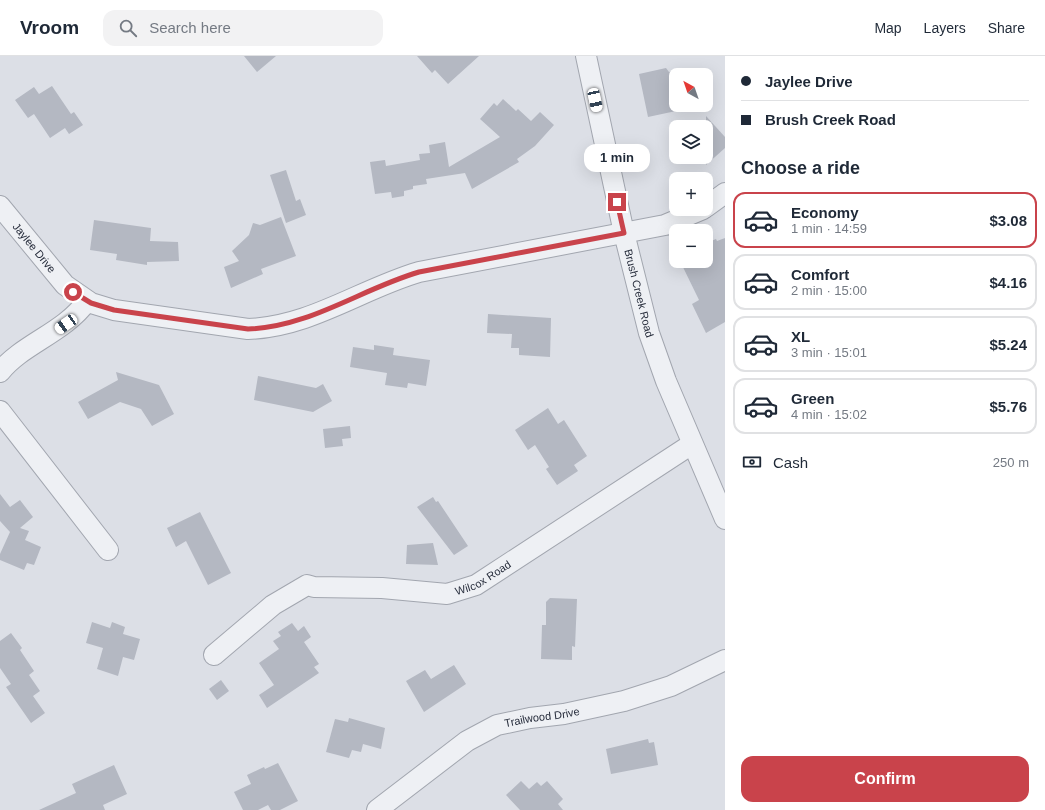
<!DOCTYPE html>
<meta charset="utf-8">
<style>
body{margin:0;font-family:Arial,sans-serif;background:#f2f2f3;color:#1f2937;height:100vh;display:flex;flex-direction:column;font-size:15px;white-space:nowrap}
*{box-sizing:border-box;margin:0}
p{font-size:13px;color:#747a83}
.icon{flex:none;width:22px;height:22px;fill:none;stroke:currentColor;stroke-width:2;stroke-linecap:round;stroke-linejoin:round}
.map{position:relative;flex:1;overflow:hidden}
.drawer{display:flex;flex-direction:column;background:#fff;width:320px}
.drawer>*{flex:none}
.guide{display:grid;align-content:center;height:88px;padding:0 16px;background:#fff}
.needle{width:26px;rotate:320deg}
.tools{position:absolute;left:669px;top:12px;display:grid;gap:8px}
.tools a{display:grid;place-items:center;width:44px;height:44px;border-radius:8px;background:#fff;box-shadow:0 4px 16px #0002;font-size:20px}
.end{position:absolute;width:18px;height:18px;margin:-9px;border:5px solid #c9434b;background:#fff;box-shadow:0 0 0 2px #fff}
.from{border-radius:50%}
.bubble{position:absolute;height:28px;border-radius:12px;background:#fff;box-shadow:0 4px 16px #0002;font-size:13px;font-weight:700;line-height:28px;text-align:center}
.car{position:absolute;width:12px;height:24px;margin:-12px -6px;border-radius:5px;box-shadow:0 0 3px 1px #0007;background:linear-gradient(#fff 24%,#345 0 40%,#fff 0 76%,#345 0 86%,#fff 0)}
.guide b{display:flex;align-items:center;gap:14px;height:38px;font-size:15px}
.guide b+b{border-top:1px solid #e0e1e3}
.guide i{width:10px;height:10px;background:#1f2937}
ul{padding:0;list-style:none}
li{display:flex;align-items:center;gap:12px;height:56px;margin:0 8px 6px;padding:0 8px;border:2px solid #e0e1e3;border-radius:12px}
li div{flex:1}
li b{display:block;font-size:15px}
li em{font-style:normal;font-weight:700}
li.on{border-color:#c9434b}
li>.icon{width:36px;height:36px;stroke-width:1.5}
h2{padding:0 16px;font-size:18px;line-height:48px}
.pay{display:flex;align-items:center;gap:10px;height:44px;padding:0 16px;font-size:15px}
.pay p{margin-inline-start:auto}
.button{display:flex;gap:8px;margin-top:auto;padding:8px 16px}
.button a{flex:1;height:46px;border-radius:12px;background:#c9434b;color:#fff;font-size:16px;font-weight:700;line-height:46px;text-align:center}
header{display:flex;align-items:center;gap:24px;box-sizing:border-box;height:56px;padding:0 20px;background:#fff;border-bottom:1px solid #e0e1e3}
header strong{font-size:19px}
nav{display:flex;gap:22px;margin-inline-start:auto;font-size:14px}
.search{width:280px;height:36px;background:#f2f2f3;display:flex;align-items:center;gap:10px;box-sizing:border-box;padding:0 14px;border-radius:12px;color:#747a83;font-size:15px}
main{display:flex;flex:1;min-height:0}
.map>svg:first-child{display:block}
.building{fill:#b4b8c2}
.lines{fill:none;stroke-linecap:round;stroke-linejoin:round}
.minor-casing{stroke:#a2a6af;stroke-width:22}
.minor{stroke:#eef0f4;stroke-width:20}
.route{stroke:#c9434b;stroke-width:5}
.labels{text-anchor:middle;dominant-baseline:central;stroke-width:3;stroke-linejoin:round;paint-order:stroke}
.street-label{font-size:11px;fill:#262c3b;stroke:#ebeef4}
</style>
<header>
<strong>Vroom</strong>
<div class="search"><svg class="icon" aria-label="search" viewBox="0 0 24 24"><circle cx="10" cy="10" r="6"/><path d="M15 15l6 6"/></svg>Search here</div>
<nav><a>Map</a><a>Layers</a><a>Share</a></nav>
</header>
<main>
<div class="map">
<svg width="725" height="754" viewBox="0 0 725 754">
<rect width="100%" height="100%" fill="#dcdfe6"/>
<g class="building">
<path d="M 244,0 L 276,0 L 257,16 Z"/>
<path d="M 417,0 L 479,0 L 448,28 L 435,14 L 432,17 Z"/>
<path d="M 666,12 L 669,16 L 674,15 L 676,25 L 676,55 L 648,61 L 639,18 Z"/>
<path d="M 52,30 L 71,58 L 74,56 L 83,69 L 69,78 L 65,72 L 50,82 L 34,58 L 28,62 L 15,44 L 34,31 L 39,38 Z"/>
<path d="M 503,43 L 516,55 L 518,53 L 531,65 L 540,56 L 554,69 L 535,90 L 517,103 L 519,106 L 472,133 L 465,117 L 426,123 L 427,128 L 413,130 L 413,133 L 404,135 L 404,140 L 392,142 L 391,136 L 375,138 L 370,106 L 385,104 L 386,110 L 420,104 L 419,98 L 430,97 L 429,89 L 445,86 L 449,111 L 500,81 L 480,63 L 494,47 L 497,50 Z"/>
<path d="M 706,60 L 725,81 L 725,92 L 706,109 Z"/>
<path d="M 286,114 L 296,145 L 300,143 L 306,159 L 286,167 L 270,119 Z"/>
<path d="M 281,161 L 296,200 L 261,213 L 263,218 L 231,232 L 224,211 L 239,205 L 232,195 L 249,179 L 253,167 L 260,169 Z"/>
<path d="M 94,164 L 151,172 L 150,185 L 178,186 L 179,205 L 147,206 L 147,209 L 116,204 L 117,198 L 90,194 Z"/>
<path d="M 725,182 L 725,266 L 706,277 L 692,248 L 699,244 L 680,205 L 706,205 L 706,187 L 716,183 L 717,185 Z"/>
<path d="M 488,258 L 551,262 L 550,301 L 519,299 L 519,292 L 511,292 L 512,278 L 487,277 Z"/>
<path d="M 374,289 L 394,292 L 393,299 L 430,304 L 426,330 L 408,327 L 407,332 L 385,329 L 387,317 L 350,311 L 353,291 L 374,294 Z"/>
<path d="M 116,316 L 159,329 L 174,358 L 152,370 L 141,353 L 120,346 L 88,363 L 78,346 L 118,324 Z"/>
<path d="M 258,320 L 316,332 L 323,328 L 332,345 L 313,356 L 254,344 Z"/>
<path d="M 548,352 L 558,368 L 564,364 L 587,400 L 574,409 L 578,415 L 557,429 L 546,413 L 549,411 L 535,389 L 528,394 L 515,374 Z"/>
<path d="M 350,370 L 351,382 L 342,383 L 343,390 L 325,392 L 323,373 Z"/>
<path d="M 0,438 L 10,451 L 20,444 L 33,461 L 20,472 L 29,475 L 25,484 L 41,491 L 34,509 L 27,507 L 24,514 L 0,504 L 0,498 L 10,476 L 0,465 Z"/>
<path d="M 433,441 L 436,446 L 438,445 L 468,490 L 454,499 L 417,451 Z"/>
<path d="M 200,456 L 231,517 L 208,529 L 186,485 L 176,491 L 167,472 Z"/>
<path d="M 433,487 L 438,509 L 406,508 L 407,489 Z"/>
<path d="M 550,542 L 577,543 L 575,591 L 572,590 L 572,604 L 541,603 L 542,569 L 546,569 L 546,546 Z"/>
<path d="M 92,566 L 110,572 L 112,566 L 125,571 L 123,578 L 140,583 L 134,604 L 123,601 L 118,620 L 97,613 L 103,592 L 86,587 Z"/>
<path d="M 292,567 L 298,575 L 304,570 L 311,581 L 304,586 L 319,608 L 314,611 L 319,617 L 267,652 L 259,639 L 274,629 L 259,607 L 279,593 L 273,585 L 281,580 L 278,576 Z"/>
<path d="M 11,577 L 22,592 L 20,594 L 34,615 L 29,619 L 40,635 L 33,640 L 45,657 L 31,667 L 6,631 L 11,628 L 0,612 L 0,585 Z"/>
<path d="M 454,609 L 466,628 L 424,656 L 406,625 L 425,614 L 431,623 Z"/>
<path d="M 221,624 L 229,635 L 217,644 L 209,633 Z"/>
<path d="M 349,662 L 385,672 L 381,693 L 363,688 L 361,696 L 352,694 L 349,702 L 326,696 L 335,663 L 348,666 Z"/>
<path d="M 648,683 L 649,687 L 654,686 L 658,709 L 611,718 L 606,693 Z"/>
<path d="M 278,707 L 298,745 L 280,754 L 271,754 L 268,749 L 258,754 L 243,754 L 234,736 L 251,728 L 247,719 L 264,711 L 265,713 Z"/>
<path d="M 114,709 L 127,738 L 103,749 L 105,754 L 39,754 L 76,737 L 72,728 Z"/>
<path d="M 521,725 L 529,733 L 537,726 L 541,730 L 547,725 L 563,743 L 558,748 L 563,754 L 520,754 L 506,739 Z"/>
</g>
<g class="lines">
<g class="minor-casing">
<g id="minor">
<path id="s1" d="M 586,0 L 624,177 L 649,277 L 666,325 L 725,463"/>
<path id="s2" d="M 0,150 L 65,229 L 91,247 L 114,254 L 248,273 C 310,271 361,233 419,216 L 665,169 L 703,153"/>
<path d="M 706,151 L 725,137"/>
<path d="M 0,316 C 22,288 64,277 87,245"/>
<path d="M 0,355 L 108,494"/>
<path id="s3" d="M 214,599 L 273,549 L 307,529 L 314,531 L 382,532 L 447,538 L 476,529 L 692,388"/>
<path id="s4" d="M 377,754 L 467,685 L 497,669 L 530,662 L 564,658 L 624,645 L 671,630 L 725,604"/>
</g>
</g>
<use href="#minor" class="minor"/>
</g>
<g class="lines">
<path class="route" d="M 73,236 L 91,247 L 114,254 L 248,273 C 310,271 361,233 419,216 L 624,177 L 617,146"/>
</g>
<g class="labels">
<g class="street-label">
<text stroke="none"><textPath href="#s2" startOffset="54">Jaylee Drive</textPath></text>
<text stroke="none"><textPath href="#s1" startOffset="243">Brush Creek Road</textPath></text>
<text stroke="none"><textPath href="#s3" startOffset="297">Wilcox Road</textPath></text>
<text stroke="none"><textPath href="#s4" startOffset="193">Trailwood Drive</textPath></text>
</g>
</g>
</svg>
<div class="tools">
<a><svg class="needle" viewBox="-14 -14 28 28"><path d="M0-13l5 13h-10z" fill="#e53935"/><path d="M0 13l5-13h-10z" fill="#747a83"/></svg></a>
<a><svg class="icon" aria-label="layers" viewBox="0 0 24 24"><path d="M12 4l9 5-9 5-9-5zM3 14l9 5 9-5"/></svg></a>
<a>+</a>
<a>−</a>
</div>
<i class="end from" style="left:73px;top:236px"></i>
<i class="end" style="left:617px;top:146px"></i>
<div class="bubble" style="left:584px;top:88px;width:66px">1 min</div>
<i class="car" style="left:595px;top:44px;rotate:168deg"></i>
<i class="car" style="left:66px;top:268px;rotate:236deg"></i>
</div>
<section class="drawer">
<div class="guide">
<b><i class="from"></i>Jaylee Drive</b>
<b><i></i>Brush Creek Road</b>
</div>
<h2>Choose a ride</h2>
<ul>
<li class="on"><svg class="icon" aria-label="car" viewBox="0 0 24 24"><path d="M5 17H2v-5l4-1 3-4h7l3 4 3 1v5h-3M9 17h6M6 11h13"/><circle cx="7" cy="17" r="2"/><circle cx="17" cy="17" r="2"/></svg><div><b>Economy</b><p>1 min · 14:59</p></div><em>$3.08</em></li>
<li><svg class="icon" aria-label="car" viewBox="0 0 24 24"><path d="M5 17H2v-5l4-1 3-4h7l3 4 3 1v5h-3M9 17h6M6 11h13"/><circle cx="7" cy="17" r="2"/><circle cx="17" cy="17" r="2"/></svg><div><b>Comfort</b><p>2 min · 15:00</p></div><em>$4.16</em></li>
<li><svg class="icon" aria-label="car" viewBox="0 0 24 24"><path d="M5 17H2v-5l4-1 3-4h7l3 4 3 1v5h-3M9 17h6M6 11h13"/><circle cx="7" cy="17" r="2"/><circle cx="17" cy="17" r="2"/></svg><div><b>XL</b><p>3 min · 15:01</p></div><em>$5.24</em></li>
<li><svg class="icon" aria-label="car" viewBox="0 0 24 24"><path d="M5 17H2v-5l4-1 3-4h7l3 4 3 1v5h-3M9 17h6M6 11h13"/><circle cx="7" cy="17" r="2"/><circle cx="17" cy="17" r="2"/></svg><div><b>Green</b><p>4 min · 15:02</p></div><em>$5.76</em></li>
</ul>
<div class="pay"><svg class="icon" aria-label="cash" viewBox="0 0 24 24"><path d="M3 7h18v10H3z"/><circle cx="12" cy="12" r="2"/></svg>Cash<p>250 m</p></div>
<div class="button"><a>Confirm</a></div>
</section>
</main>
